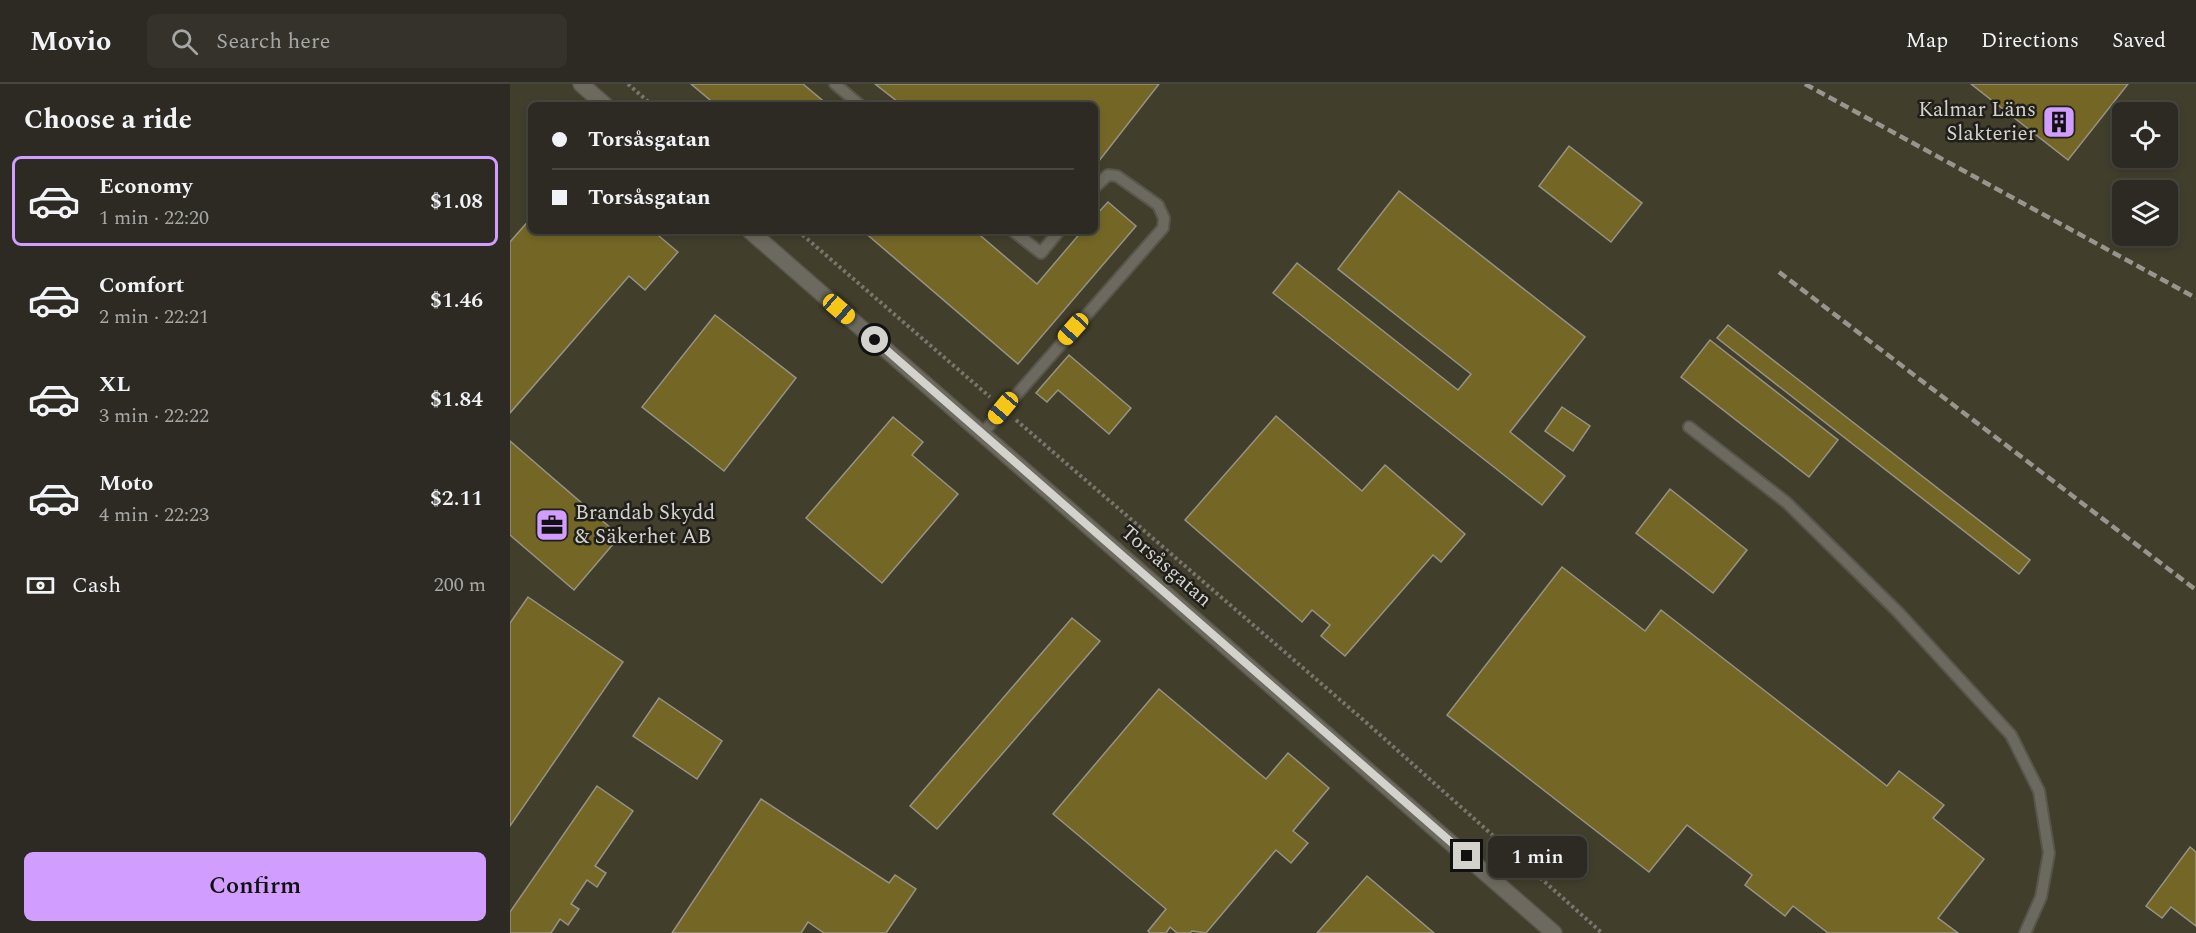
<!DOCTYPE html>
<meta charset="utf-8">
<style>
body{margin:0;font-family:Spectral,serif;background:#34322a;color:#f1f3f6;height:100vh;display:flex;flex-direction:column;font-size:22px;white-space:nowrap}
*{box-sizing:border-box;margin:0}
p{font-size:20px;color:#a6a7a5}
.icon{flex:none;width:33px;height:33px;fill:none;stroke:currentColor;stroke-width:2;stroke-linecap:round;stroke-linejoin:round}
.map{position:relative;flex:1;overflow:hidden}
.side{display:flex;flex-direction:column;background:#2c2a22;width:510px}
.side>*{flex:none}
.banner{position:absolute;left:18px;top:18px;width:570px;height:132px;border-radius:9px;box-shadow:0 3px 9px #0003,0 0 0 2px #484640;display:grid;align-content:center;height:132px;padding:0 24px;background:#2c2a22}
.controls{position:absolute;left:1602px;top:18px;display:grid;gap:12px}
.controls a{display:grid;place-items:center;width:66px;height:66px;border-radius:9px;background:#2c2a22;box-shadow:0 3px 9px #0003,0 0 0 2px #484640;font-size:30px}
.end{position:absolute;width:27px;height:27px;margin:-14px;border:8px solid #d4d2cc;background:#111;box-shadow:0 0 0 3px #111}
.from{border-radius:50%}
.bubble{position:absolute;height:42px;border-radius:9px;background:#2c2a22;box-shadow:0 3px 9px #0003,0 0 0 2px #484640;font-size:20px;font-weight:600;line-height:42px;text-align:center}
.car{position:absolute;width:18px;height:36px;margin:-18px -9px;border-radius:8px;box-shadow:0 0 4px 2px #0007;background:linear-gradient(#f5c518 24%,#345 0 40%,#f5c518 0 76%,#345 0 86%,#f5c518 0)}
.banner b{display:flex;align-items:center;gap:21px;height:57px;font-size:22px}
.banner b+b{border-top:2px solid #484640}
.banner i{width:15px;height:15px;background:#f1f3f6}
ul{padding:0;list-style:none}
li{display:flex;align-items:center;gap:18px;height:90px;margin:0 12px 9px;padding:0 12px;border:3px solid transparent;border-radius:9px}
li div{flex:1}
li b{display:block;font-size:22px}
li em{font-style:normal;font-weight:600}
li.current{border-color:#d19dfe}
li>.icon{width:54px;height:54px;stroke-width:1.5}
h2{padding:0 24px;font-size:27px;line-height:72px}
.pay{display:flex;align-items:center;gap:15px;height:66px;padding:0 24px;font-size:22px}
.pay p{margin-inline-start:auto}
.button{display:flex;gap:12px;margin-top:auto;padding:12px 24px}
.button a{flex:1;height:69px;border-radius:9px;background:#d19dfe;color:#111;font-size:24px;font-weight:600;line-height:69px;text-align:center}
header{display:flex;align-items:center;gap:36px;box-sizing:border-box;height:84px;padding:0 30px;background:#2c2a22;border-bottom:2px solid #484640}
header strong{font-size:28px}
nav{display:flex;gap:33px;margin-inline-start:auto;font-size:21px}
.search{width:420px;height:54px;background:#34322a;display:flex;align-items:center;gap:15px;box-sizing:border-box;padding:0 21px;border-radius:9px;color:#a6a7a5;font-size:22px}
main{display:flex;flex:1;min-height:0}
.map>svg:first-child{display:block}
.built{fill:#413e2c;fill-rule:evenodd}
.building{fill:#746726;stroke:#959386;stroke-width:1.5}
.lines{fill:none;stroke-linecap:round;stroke-linejoin:round}
.lane-casing{stroke:#57554c;stroke-width:14}
.street-casing{stroke:#57554c;stroke-width:18}
.path{stroke:#78766d;stroke-width:4;stroke-dasharray:3 3;stroke-linecap:butt}
.lane{stroke:#6c6a5e;stroke-width:10}
.street{stroke:#6c6a5e;stroke-width:15}
.rail{stroke:#97958d;stroke-width:4.5;stroke-dasharray:9 4.5;stroke-linecap:butt}
.route{stroke:#d4d2cc;stroke-width:8}
.labels{text-anchor:middle;dominant-baseline:central;stroke-width:5;stroke-linejoin:round;paint-order:stroke}
.poi-label{font-size:21px;fill:#d4d2cc;stroke:#201f1a;text-anchor:end}
.street-label{font-size:21px;fill:#d4d2cc;stroke:#201f1a}
</style>
<header>
<strong>Movio</strong>
<div class="search"><svg class="icon" aria-label="search" viewBox="0 0 24 24"><circle cx="10" cy="10" r="6"/><path d="M15 15l6 6"/></svg>Search here</div>
<nav><a>Map</a><a>Directions</a><a>Saved</a></nav>
</header>
<main>
<section class="side">
<h2>Choose a ride</h2>
<ul>
<li class="current"><svg class="icon" aria-label="car" viewBox="0 0 24 24"><path d="M5 17H2v-5l4-1 3-4h7l3 4 3 1v5h-3M9 17h6M6 11h13"/><circle cx="7" cy="17" r="2"/><circle cx="17" cy="17" r="2"/></svg><div><b>Economy</b><p>1 min · 22:20</p></div><em>$1.08</em></li>
<li><svg class="icon" aria-label="car" viewBox="0 0 24 24"><path d="M5 17H2v-5l4-1 3-4h7l3 4 3 1v5h-3M9 17h6M6 11h13"/><circle cx="7" cy="17" r="2"/><circle cx="17" cy="17" r="2"/></svg><div><b>Comfort</b><p>2 min · 22:21</p></div><em>$1.46</em></li>
<li><svg class="icon" aria-label="car" viewBox="0 0 24 24"><path d="M5 17H2v-5l4-1 3-4h7l3 4 3 1v5h-3M9 17h6M6 11h13"/><circle cx="7" cy="17" r="2"/><circle cx="17" cy="17" r="2"/></svg><div><b>XL</b><p>3 min · 22:22</p></div><em>$1.84</em></li>
<li><svg class="icon" aria-label="car" viewBox="0 0 24 24"><path d="M5 17H2v-5l4-1 3-4h7l3 4 3 1v5h-3M9 17h6M6 11h13"/><circle cx="7" cy="17" r="2"/><circle cx="17" cy="17" r="2"/></svg><div><b>Moto</b><p>4 min · 22:23</p></div><em>$2.11</em></li>
</ul>
<div class="pay"><svg class="icon" aria-label="cash" viewBox="0 0 24 24"><path d="M3 7h18v10H3z"/><circle cx="12" cy="12" r="2"/></svg>Cash<p>200 m</p></div>
<div class="button"><a>Confirm</a></div>
</section>
<div class="map">
<svg width="1686" height="849" viewBox="0 0 1686 849">
<rect width="100%" height="100%" fill="#3a382d"/>
<path class="built" d="M 0,0 L 1686,0 L 1686,849 L 0,849 ZM 21,21 L 585,21 L 585,147 L 21,147 ZM 1612,28 L 1658,28 L 1658,74 L 1612,74 ZM 1612,106 L 1658,106 L 1658,152 L 1612,152 Z"/>
<g class="building">
<path d="M 181,0 L 293,0 L 318,21 L 206,21 Z"/>
<path d="M 365,0 L 649,0 L 585,82 L 585,21 L 392,21 Z"/>
<path d="M 1461,0 L 1618,0 L 1558,76 Z"/>
<path d="M 1059,62 L 1132,119 L 1101,158 L 1029,102 Z"/>
<path d="M 889,107 L 1075,253 L 1000,348 L 1055,392 L 1032,421 L 763,209 L 787,179 L 948,306 L 961,290 L 828,185 Z"/>
<path d="M 598,118 L 626,142 L 508,280 L 353,147 L 465,147 L 527,200 L 572,147 L 585,147 L 585,132 Z"/>
<path d="M 21,134 L 21,147 L 143,147 L 168,168 L 135,206 L 119,192 L 0,329 L 0,158 Z"/>
<path d="M 205,231 L 286,294 L 214,387 L 132,323 Z"/>
<path d="M 1218,241 L 1520,476 L 1509,490 L 1207,254 Z"/>
<path d="M 1200,256 L 1328,356 L 1299,393 L 1171,293 Z"/>
<path d="M 559,271 L 621,324 L 599,350 L 548,306 L 537,318 L 526,309 Z"/>
<path d="M 1052,323 L 1080,342 L 1063,367 L 1035,347 Z"/>
<path d="M 766,332 L 852,407 L 875,381 L 955,450 L 931,478 L 923,471 L 835,572 L 811,552 L 820,541 L 802,526 L 792,538 L 675,436 Z"/>
<path d="M 383,333 L 413,358 L 402,371 L 448,410 L 372,499 L 296,434 Z"/>
<path d="M 0,357 L 110,452 L 64,506 L 0,451 Z"/>
<path d="M 1160,405 L 1237,466 L 1203,509 L 1126,449 Z"/>
<path d="M 1052,483 L 1135,547 L 1151,526 L 1377,702 L 1389,687 L 1434,721 L 1423,734 L 1474,775 L 1428,834 L 1448,849 L 1318,849 L 1283,822 L 1275,832 L 1235,801 L 1242,791 L 1177,741 L 1139,788 L 937,631 Z"/>
<path d="M 18,513 L 113,578 L 0,742 L 0,539 Z"/>
<path d="M 562,534 L 590,557 L 427,745 L 400,722 Z"/>
<path d="M 649,605 L 756,695 L 778,669 L 819,704 L 783,747 L 798,759 L 781,779 L 766,766 L 696,849 L 682,847 L 680,849 L 667,849 L 660,843 L 656,849 L 640,849 L 638,847 L 656,825 L 543,730 Z"/>
<path d="M 149,614 L 212,657 L 187,695 L 123,652 Z"/>
<path d="M 87,702 L 123,727 L 85,782 L 96,789 L 87,803 L 77,796 L 61,820 L 69,825 L 58,841 L 50,835 L 41,849 L 0,849 L 0,828 Z"/>
<path d="M 251,715 L 379,799 L 385,791 L 406,805 L 376,849 L 314,849 L 298,838 L 291,849 L 162,849 Z"/>
<path d="M 1680,763 L 1686,768 L 1686,842 L 1661,823 L 1652,834 L 1636,822 Z"/>
<path d="M 857,792 L 924,849 L 807,849 Z"/>
</g>
<g class="lines">
<g class="lane-casing">
<g id="lane">
<path d="M 325,0 L 350,21"/>
<path d="M 503,147 L 531,169 L 549,147"/>
<path d="M 1179,343 L 1276,418 L 1388,528 L 1501,651 L 1529,707 L 1539,769 L 1531,813 L 1515,849"/>
<path d="M 472,350 L 653,144 L 654,134 L 648,121 L 607,92 L 598,91 L 585,103"/>
</g>
</g>
<g class="street-casing">
<g id="street">
<path d="M 71,0 L 95,21"/>
<path d="M 240,147 L 1044,849"/>
</g>
</g>
<g class="path">
<path d="M 118,0 L 142,21"/>
<path d="M 288,147 L 480,313"/>
<path d="M 506,336 L 858,640 L 1092,849"/>
</g>
<use href="#lane" class="lane"/>
<use href="#street" class="street"/>
<g class="rail">
<path d="M 1295,0 L 1686,214"/>
<path d="M 1269,188 L 1686,506"/>
</g>
</g>
<g class="lines">
<path class="route" d="M 365,256 L 957,772"/>
</g>
<defs>
<g id="building-square" transform="scale(1.725)"><rect x="-9" y="-9" width="18" height="18" rx="4" fill="#d19dfe" stroke="#201f1a"/><path d="M-4-6H4V6H1V3H-1V6H-4ZM-2.5-4.3h1.7v1.8h-1.7ZM.8-4.3h1.7v1.8H.8ZM-2.5-1h1.7V.8h-1.7ZM.8-1h1.7V.8H.8Z" fill="#111"/></g>
<g id="office-square" transform="scale(1.725)"><rect x="-9" y="-9" width="18" height="18" rx="4" fill="#d19dfe" stroke="#201f1a"/><path d="M-6-3h4V-5.5h4V-3h4V5H-6ZM-1-4.5V-3h2v-1.5ZM-6 0V1H6V0Z" fill="#111"/></g>
</defs>
<g fill-rule="evenodd">
<use href="#building-square" x="1549" y="38"/>
<use href="#office-square" x="42" y="441"/>
</g>
<g class="labels">
<g class="poi-label">
<text x="1526" y="26">Kalmar Läns<tspan x="1526" dy="24">Slakterier</tspan></text>
<text x="65" y="429" text-anchor="start">Brandab Skydd<tspan x="65" dy="24">&amp; Säkerhet AB</tspan></text>
</g>
<g class="street-label">
<text transform="translate(656 482) rotate(41)">Torsåsgatan</text>
</g>
</g>
</svg>
<div class="controls">
<a><svg class="icon" aria-label="locate" viewBox="0 0 24 24"><circle cx="12" cy="12" r="6"/><path d="M12 2v4M12 18v4M2 12h4M18 12h4"/></svg></a>
<a><svg class="icon" aria-label="layers" viewBox="0 0 24 24"><path d="M12 4l9 5-9 5-9-5zM3 14l9 5 9-5"/></svg></a>
</div>
<i class="end from" style="left:365px;top:256px"></i>
<i class="end" style="left:957px;top:772px"></i>
<div class="bubble" style="left:978px;top:752px;width:99px">1 min</div>
<i class="car" style="left:329px;top:225px;rotate:131deg"></i>
<i class="car" style="left:563px;top:245px;rotate:222deg"></i>
<i class="car" style="left:493px;top:324px;rotate:220deg"></i>
<div class="banner">
<b><i class="from"></i>Torsåsgatan</b>
<b><i></i>Torsåsgatan</b>
</div>
</div>
</main>
